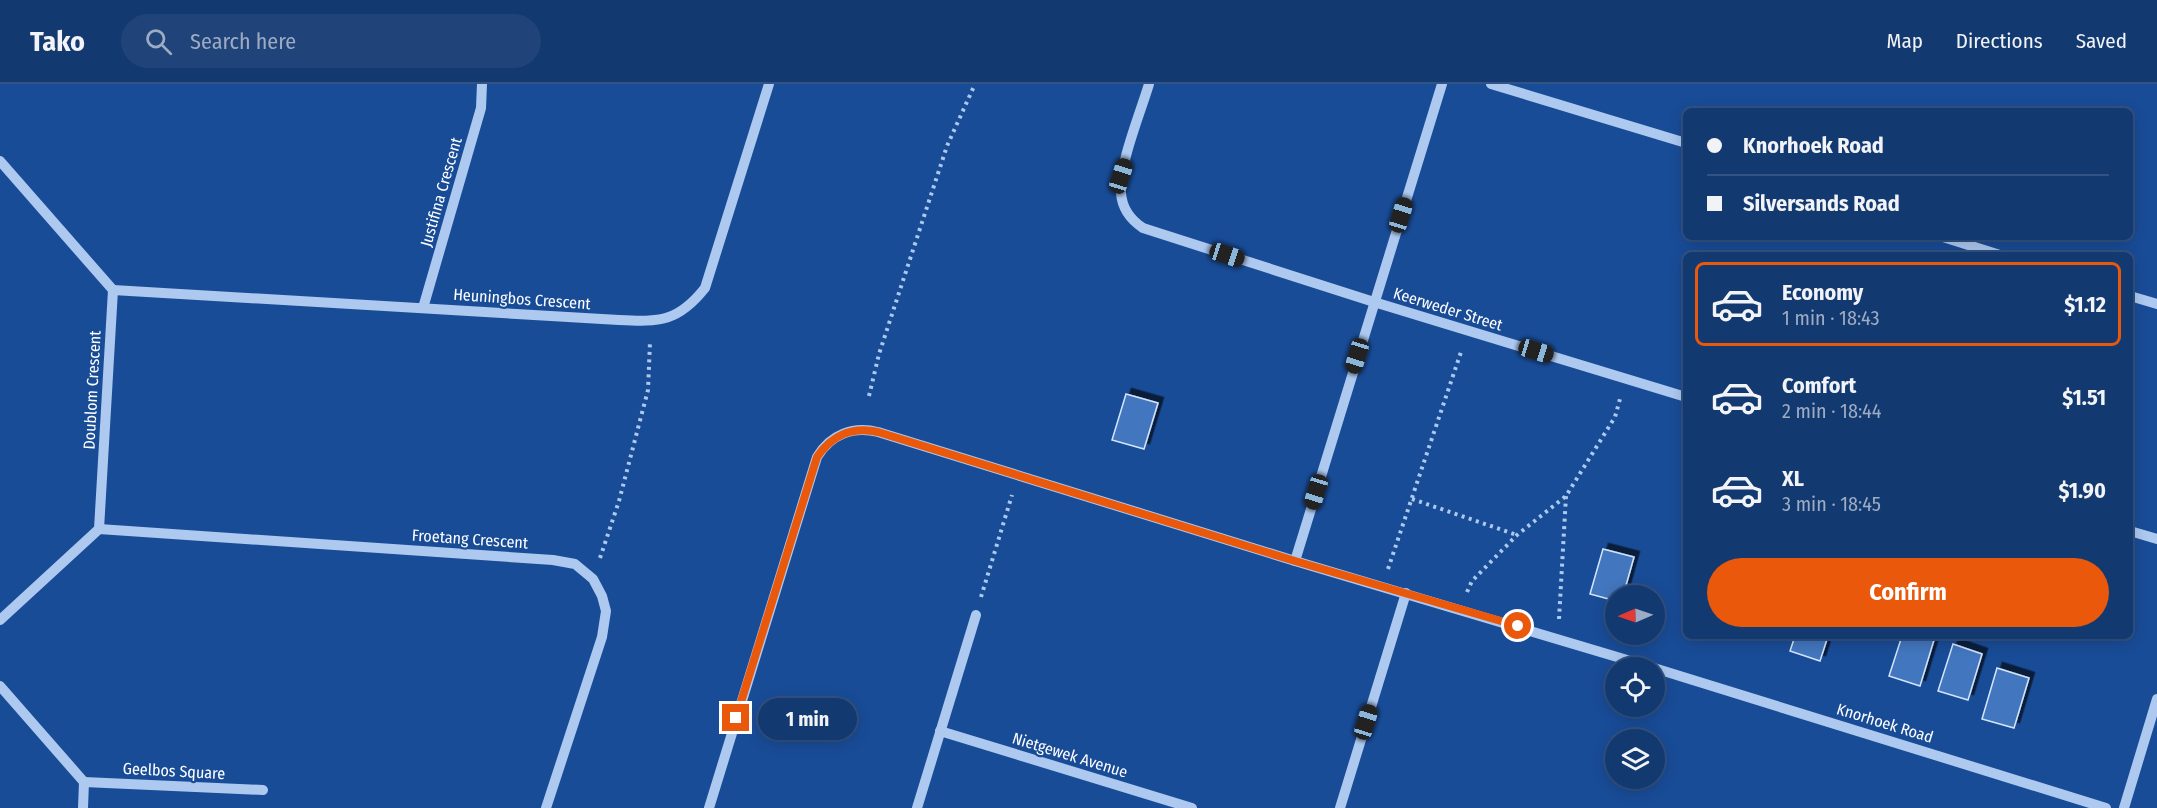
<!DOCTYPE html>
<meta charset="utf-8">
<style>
body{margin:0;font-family:"Fira Sans Condensed",sans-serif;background:#204479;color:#f1f3f6;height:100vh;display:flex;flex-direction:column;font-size:22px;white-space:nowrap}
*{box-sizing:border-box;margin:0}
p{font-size:20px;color:#9dacc3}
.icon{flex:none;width:33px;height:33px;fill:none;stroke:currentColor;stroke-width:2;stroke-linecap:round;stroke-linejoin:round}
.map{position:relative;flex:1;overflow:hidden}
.panel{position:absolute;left:1683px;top:168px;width:450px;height:387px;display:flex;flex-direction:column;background:#133971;border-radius:9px;box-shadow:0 3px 15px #0003,0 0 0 2px #325384}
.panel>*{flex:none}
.top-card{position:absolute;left:1683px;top:24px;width:450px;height:132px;border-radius:9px;box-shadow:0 3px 15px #0003,0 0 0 2px #325384;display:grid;align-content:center;height:132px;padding:0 24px;background:#133971}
.needle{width:39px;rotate:268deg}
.fabs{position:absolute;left:1605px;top:501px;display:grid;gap:12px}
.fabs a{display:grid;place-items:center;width:60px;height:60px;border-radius:50%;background:#133971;box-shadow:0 3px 15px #0003,0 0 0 2px #325384;font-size:30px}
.end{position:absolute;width:27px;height:27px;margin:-14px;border:8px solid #ea580c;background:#fff;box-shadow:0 0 0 3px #fff}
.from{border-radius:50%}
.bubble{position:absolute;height:42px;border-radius:21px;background:#133971;box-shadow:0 3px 15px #0003,0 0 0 2px #325384;font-size:20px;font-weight:700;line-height:42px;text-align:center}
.car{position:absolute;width:18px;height:36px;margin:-18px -9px;border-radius:8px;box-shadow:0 0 4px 2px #0007;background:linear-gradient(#222 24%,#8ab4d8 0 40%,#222 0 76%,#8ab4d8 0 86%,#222 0)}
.top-card b{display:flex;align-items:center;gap:21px;height:57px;font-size:22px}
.top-card b+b{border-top:2px solid #325384}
.top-card i{width:15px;height:15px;background:#f1f3f6}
ul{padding:10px 0 0;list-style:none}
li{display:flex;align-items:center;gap:18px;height:84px;margin:0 12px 9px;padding:0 12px;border:3px solid transparent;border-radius:9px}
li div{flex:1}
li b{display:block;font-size:22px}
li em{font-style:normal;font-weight:700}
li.selected{border-color:#ea580c}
li>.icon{width:54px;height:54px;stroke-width:1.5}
.cta{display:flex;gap:12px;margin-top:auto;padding:12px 24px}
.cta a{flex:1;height:69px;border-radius:36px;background:#ea580c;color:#fff;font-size:24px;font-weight:700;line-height:69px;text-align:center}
header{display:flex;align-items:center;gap:36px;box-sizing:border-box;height:84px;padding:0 30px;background:#133971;border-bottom:2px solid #325384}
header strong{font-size:28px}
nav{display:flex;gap:33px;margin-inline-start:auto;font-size:21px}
.search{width:420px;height:54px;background:#204479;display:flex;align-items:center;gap:15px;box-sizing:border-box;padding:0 21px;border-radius:33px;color:#9dacc3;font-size:22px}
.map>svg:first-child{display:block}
.building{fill:#4276be;stroke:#d4e5fb;stroke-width:1.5;filter:url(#shadow)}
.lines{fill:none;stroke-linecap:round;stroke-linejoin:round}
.path{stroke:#adc9f0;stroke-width:4;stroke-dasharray:3 4.5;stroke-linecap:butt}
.minor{stroke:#adc9f0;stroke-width:10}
.route{stroke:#ea580c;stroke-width:8}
.labels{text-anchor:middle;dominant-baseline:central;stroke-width:4.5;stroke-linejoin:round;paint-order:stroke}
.street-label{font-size:16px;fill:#fff;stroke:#194c97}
</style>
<header>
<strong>Tako</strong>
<div class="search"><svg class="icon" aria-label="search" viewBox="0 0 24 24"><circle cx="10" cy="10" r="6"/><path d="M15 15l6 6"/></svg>Search here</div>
<nav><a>Map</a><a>Directions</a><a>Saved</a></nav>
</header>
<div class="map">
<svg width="2157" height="724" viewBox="0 0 2157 724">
<defs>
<filter id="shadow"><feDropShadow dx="5.5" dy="-5.5" stdDeviation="0" flood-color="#0009"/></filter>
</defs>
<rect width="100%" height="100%" fill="#194c97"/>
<g class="building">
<path d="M 1126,310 L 1158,319 L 1144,365 L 1112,356 Z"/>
<path d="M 1603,465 L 1634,473 L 1623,512 L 1616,512 L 1616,517 L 1590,510 Z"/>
<path d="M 1795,552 L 1828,552 L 1820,577 L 1790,567 Z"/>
<path d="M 1902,552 L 1921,552 L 1934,556 L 1920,602 L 1889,592 Z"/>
<path d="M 1953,560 L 1982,570 L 1968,616 L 1938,607 Z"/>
<path d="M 1997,584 L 2029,594 L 2014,644 L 1982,635 Z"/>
</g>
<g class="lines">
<g class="path">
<path d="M 869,312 L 879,270 L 947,62 L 975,0"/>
<path d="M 1412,415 L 1517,451"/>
<path d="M 600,474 L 619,417 L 648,306 L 650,258"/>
<path d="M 1388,485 L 1462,265"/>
<path d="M 1467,508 L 1472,497 L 1517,451 L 1566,412 L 1615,333 L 1620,315"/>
<path d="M 981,513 L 1012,411"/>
<path d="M 1559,535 L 1566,412"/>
</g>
<g class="minor">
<path d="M 1149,0 C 1141,27 1118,83 1121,109 C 1122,124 1131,136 1143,144 L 1374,218 L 1686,313"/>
<path d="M 1491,0 L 1686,59"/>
<path d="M 0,77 L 113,206 L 99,445 L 0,536"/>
<path d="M 1943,153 L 2000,171"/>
<path d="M 113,206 L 619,236 C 660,238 678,238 705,204 L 769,0"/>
<path d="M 2130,212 L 2157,220"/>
<path d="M 423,224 L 481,24 L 482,0"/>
<path d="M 99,445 L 553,476 L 575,480 L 593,495 L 602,512 L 606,527 L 602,553 L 546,724"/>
<path d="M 2130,447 L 2157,455"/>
<path d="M 1295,477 L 1442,0"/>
<path d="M 1654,584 L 2106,724"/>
<path d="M 0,602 L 84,698 L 83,724"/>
<path d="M 940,647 L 1192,724"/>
<path d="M 84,698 L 263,706"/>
<path d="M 709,724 L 817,373 C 831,350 853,342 878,348 L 1295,477 L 1654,584"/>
<path d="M 917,724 L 976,531"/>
<path d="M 1340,724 L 1406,509"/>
<path d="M 2124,724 L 2157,615"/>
</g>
</g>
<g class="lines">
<path class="route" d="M 736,634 L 817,373 C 832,351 853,342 878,348 L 1295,477 L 1518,542"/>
</g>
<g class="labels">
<g class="street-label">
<text transform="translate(441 108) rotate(-74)">Justifina Crescent</text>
<text transform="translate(522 215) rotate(4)">Heuningbos Crescent</text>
<text transform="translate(1448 225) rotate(17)">Keerweder Street</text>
<text transform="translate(92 306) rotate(-87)">Doublom Crescent</text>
<text transform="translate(470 455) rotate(4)">Froetang Crescent</text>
<text transform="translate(1885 639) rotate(17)">Knorhoek Road</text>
<text transform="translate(1070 671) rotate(17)">Nietgewek Avenue</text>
<text transform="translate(174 687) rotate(3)">Geelbos Square</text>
</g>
</g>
</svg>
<div class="fabs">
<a><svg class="needle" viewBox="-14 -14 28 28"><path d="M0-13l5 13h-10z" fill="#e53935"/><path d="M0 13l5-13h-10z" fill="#9dacc3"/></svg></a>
<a><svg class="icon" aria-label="locate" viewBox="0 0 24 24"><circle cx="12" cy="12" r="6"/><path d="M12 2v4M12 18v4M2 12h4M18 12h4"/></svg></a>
<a><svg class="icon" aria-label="layers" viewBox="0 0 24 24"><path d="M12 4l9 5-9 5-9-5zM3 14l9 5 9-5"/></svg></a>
</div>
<i class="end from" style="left:1518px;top:542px"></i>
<i class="end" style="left:736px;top:634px"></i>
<div class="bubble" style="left:758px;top:614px;width:99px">1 min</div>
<i class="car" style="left:1121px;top:92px;rotate:17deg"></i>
<i class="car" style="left:1401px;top:131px;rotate:17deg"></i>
<i class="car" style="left:1227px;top:171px;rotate:108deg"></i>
<i class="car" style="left:1536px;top:267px;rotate:107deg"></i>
<i class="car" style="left:1357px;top:272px;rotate:197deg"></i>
<i class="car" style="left:1316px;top:408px;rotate:197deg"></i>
<i class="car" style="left:1366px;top:638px;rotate:17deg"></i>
<div class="top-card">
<b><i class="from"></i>Knorhoek Road</b>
<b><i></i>Silversands Road</b>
</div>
<section class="panel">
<ul>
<li class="selected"><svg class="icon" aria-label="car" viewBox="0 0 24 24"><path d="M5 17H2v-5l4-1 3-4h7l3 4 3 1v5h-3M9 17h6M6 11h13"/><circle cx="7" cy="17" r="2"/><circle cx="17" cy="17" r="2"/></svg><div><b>Economy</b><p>1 min · 18:43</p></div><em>$1.12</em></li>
<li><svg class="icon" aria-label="car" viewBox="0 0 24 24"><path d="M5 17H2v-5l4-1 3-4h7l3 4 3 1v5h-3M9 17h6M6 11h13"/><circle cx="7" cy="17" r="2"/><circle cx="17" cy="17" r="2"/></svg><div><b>Comfort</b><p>2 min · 18:44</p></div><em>$1.51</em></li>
<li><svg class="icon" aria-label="car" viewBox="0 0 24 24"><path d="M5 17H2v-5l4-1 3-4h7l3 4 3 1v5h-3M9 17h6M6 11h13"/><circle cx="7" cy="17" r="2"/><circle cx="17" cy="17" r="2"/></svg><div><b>XL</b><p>3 min · 18:45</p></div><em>$1.90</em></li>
</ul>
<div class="cta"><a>Confirm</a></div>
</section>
</div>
